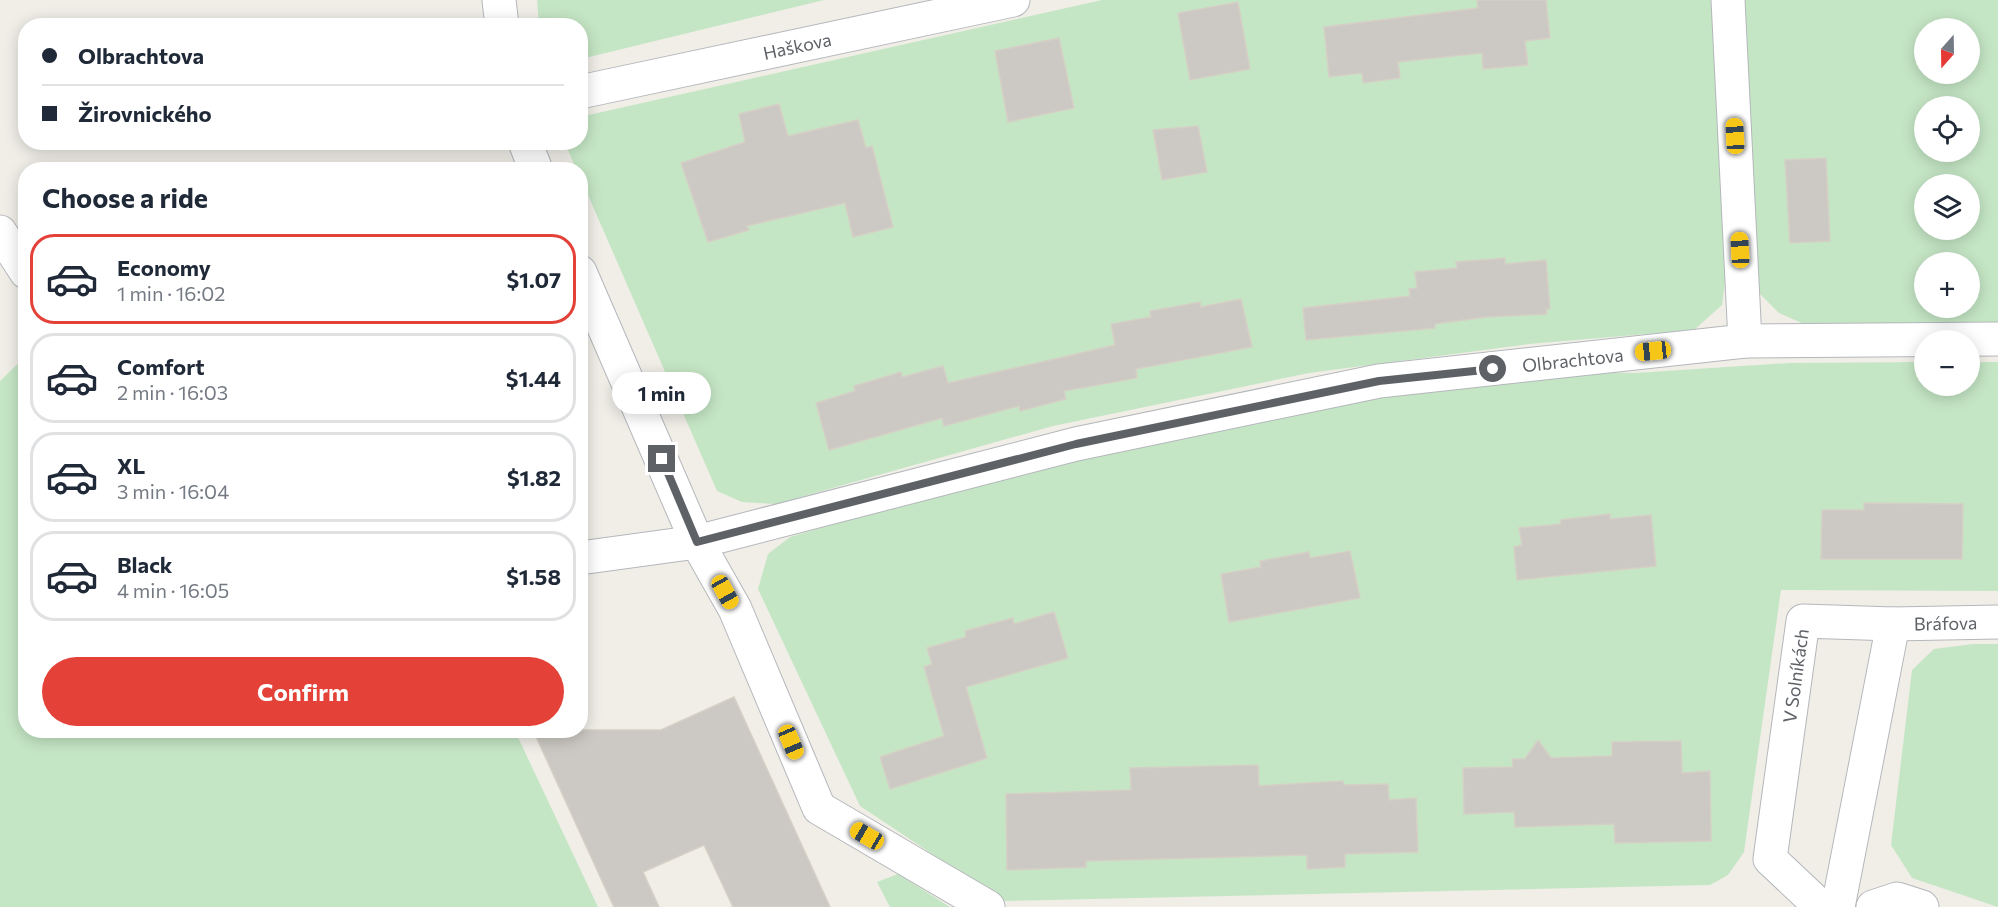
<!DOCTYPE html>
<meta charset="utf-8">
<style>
body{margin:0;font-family:Commissioner,sans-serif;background:#f2f2f3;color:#1f2937;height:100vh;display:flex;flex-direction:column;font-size:22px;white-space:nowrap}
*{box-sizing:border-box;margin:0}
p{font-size:20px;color:#747a83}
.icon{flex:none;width:33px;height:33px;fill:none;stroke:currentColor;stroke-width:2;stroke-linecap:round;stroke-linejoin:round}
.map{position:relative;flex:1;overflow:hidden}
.sheet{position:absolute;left:18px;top:162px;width:570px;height:576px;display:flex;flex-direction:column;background:#fff;border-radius:24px;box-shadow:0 3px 15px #0003}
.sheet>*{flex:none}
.guide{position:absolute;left:18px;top:18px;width:570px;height:132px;border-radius:24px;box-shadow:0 3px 15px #0003;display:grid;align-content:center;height:132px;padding:0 24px;background:#fff}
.needle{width:39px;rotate:200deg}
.buttons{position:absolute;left:1914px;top:18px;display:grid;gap:12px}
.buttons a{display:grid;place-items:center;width:66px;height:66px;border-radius:50%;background:#fff;box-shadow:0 3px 15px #0003;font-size:30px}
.end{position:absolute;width:27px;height:27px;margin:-14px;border:8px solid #5e6267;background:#fff;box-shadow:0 0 0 3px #fff}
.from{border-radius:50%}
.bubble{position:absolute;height:42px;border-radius:21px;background:#fff;box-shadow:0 3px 15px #0003;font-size:20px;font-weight:700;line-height:42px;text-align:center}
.car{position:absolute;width:18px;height:36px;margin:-18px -9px;border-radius:8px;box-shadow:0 0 4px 2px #0007;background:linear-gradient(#f5c518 24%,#345 0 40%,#f5c518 0 76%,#345 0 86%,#f5c518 0)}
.guide b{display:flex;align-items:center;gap:21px;height:57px;font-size:22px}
.guide b+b{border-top:2px solid #e0e1e3}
.guide i{width:15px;height:15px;background:#1f2937}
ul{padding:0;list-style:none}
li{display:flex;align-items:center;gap:18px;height:90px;margin:0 12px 9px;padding:0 12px;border:3px solid #e0e1e3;border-radius:24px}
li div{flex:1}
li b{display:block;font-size:22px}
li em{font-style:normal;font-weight:700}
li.selected{border-color:#e44239}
li>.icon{width:54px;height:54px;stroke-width:1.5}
h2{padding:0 24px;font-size:27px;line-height:72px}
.cta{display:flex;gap:12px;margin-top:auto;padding:12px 24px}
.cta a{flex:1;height:69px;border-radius:36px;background:#e44239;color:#fff;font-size:24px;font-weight:700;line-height:69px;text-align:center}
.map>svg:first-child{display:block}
.green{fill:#c5e6c5;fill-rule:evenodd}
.building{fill:#ccc9c4;stroke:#d5d0c5;stroke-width:1.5}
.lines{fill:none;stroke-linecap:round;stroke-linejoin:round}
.minor-casing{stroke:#b4b7bb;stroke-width:35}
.minor{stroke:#fff;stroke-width:33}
.route{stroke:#5e6267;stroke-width:8}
.labels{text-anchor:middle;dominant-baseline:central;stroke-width:5;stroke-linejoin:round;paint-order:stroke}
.street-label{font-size:18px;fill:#5e6267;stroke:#fff}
</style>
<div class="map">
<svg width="1998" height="907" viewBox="0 0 1998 907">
<rect width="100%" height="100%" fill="#f0eee7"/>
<g class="green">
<path d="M 537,0 L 824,0 L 581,59 L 580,26 L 539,25 Z"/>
<path d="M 1102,0 L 1711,0 L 1726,275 L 1722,305 L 1694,330 L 1529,344 L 1309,373 L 1053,426 L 776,504 L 742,502 L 717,491 L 581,179 L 580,170 L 576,169 L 565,143 L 580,142 L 581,120 L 584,116 Z"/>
<path d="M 1744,0 L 1998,0 L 1998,324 L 1806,325 L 1779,313 L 1759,293 ZM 1924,28 L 1970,28 L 1970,74 L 1924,74 ZM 1924,106 L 1970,106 L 1970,152 L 1924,152 ZM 1924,184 L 1970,184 L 1970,230 L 1924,230 ZM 1924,262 L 1970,262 L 1970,308 L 1924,308 Z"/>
<path d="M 25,357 L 26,730 L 515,731 L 598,907 L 0,907 L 0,381 Z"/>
<path d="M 1924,362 L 1924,386 L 1970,386 L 1970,362 L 1998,362 L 1998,591 L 1781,590 L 1744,852 L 1728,875 L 1710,885 L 1003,901 L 860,806 L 758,589 L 768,554 L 790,537 L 1076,452 L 1339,402 L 1573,372 L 1635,373 L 1789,363 Z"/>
<path d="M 1973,644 L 1998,644 L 1998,907 L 1912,878 L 1891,845 L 1912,670 L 1934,649 Z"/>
<path d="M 898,874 L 950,907 L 890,907 L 877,882 Z"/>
</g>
<g class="building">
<path d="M 1477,0 L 1546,0 L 1550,38 L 1525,41 L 1528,65 L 1483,69 L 1482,53 L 1398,62 L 1400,78 L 1363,83 L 1362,73 L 1329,77 L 1324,27 L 1478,8 Z"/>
<path d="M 1238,2 L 1250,69 L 1190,80 L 1178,13 Z"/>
<path d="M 1059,38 L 1074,108 L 1008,122 L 995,51 Z"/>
<path d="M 779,104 L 788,136 L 858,120 L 866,148 L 872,146 L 893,227 L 853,237 L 845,203 L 747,226 L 749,230 L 708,242 L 681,163 L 745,142 L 739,114 Z"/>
<path d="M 1198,126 L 1207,172 L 1162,180 L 1153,130 Z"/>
<path d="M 1826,158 L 1830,241 L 1790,243 L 1785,160 Z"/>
<path d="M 1505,258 L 1505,264 L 1546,260 L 1550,309 L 1546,309 L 1547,314 L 1487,317 L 1435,324 L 1435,328 L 1306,340 L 1303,308 L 1410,296 L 1409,289 L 1417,288 L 1415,272 L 1457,268 L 1456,262 Z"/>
<path d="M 1241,299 L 1252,347 L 1136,369 L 1137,378 L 1064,391 L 1066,399 L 1020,411 L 1019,406 L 944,426 L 942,418 L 829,450 L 816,403 L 855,391 L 854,386 L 901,372 L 902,377 L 943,366 L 948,383 L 1033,364 L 1115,345 L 1111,324 L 1151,317 L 1150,311 L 1200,302 L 1201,307 Z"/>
<path d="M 1864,503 L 1963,504 L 1962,559 L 1821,559 L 1822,510 L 1864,510 Z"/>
<path d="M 1610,514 L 1610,519 L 1651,515 L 1656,566 L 1517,580 L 1514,547 L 1522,545 L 1519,528 L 1561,524 L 1560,520 Z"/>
<path d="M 1350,551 L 1360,598 L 1229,622 L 1221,574 L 1261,567 L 1260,561 L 1309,552 L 1310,558 Z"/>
<path d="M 1054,612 L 1068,658 L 966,687 L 987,758 L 890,789 L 880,757 L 944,736 L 924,667 L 932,664 L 927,648 L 966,637 L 965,631 L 1013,618 L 1014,624 Z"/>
<path d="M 734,697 L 830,907 L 733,907 L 704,845 L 643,872 L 659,907 L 614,907 L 533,730 L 661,730 Z"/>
<path d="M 1538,740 L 1551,758 L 1612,756 L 1612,742 L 1681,741 L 1682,773 L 1710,771 L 1711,841 L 1615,843 L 1614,824 L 1515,827 L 1514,812 L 1464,814 L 1463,768 L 1513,767 L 1512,759 L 1525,759 Z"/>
<path d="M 1258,765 L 1259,786 L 1343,781 L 1344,785 L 1388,784 L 1389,800 L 1416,798 L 1418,852 L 1345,854 L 1345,867 L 1307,869 L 1307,855 L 1086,861 L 1086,867 L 1007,870 L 1006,794 L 1131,790 L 1130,768 Z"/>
</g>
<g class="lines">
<g class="minor-casing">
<g id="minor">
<path d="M 499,0 L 502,26"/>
<path d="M 1728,0 L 1745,341"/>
<path id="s1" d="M 580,92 L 1013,0"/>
<path d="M 525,142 L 536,170"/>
<path d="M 0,232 L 26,272"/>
<path d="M 580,272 L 697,542 L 735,609 L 819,808 L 988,907"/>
<path id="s2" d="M 580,558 L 697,542 L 1076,444 L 1379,381 L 1745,341 L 1998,339"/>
<path id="s3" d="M 1821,907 L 1770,859 L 1803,621 L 1893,624 L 1998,622"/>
<path d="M 1838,907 L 1893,624"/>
<path d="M 1873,907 L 1897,899 L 1922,907"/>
</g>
</g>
<use href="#minor" class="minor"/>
</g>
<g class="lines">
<path class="route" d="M 662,459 L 697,542 L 1076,444 L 1379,381 L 1493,369"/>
</g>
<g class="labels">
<g class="street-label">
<text stroke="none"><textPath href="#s1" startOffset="222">Haškova</textPath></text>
<text stroke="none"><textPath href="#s2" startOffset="1014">Olbrachtova</textPath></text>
<text stroke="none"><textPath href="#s3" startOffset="453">Bráfova</textPath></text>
<text stroke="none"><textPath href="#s3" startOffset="255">V Solníkách</textPath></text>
</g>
</g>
</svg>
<div class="buttons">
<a><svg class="needle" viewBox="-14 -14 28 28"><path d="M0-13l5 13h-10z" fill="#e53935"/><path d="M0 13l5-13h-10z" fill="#747a83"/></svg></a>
<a><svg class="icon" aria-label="locate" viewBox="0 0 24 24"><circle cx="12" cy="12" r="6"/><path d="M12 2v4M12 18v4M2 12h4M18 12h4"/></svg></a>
<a><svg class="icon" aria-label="layers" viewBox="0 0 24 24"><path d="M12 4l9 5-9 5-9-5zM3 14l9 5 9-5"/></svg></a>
<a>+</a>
<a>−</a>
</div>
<i class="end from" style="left:1493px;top:369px"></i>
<i class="end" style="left:662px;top:459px"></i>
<div class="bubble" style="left:612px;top:372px;width:99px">1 min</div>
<i class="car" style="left:1735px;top:136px;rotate:357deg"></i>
<i class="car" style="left:1740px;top:250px;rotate:357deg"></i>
<i class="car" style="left:1653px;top:351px;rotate:264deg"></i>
<i class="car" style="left:725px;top:592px;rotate:151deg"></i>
<i class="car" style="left:791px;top:742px;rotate:157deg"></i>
<i class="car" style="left:867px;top:836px;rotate:300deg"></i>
<div class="guide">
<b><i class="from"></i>Olbrachtova</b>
<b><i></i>Žirovnického</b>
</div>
<section class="sheet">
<h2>Choose a ride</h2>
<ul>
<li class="selected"><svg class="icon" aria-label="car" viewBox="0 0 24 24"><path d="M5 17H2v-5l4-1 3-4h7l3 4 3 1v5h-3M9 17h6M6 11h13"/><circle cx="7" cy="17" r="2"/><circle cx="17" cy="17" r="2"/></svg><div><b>Economy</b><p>1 min · 16:02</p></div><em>$1.07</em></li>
<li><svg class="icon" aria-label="car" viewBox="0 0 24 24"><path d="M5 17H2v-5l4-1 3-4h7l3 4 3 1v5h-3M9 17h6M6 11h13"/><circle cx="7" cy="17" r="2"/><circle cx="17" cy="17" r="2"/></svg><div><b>Comfort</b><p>2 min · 16:03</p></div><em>$1.44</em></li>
<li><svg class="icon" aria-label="car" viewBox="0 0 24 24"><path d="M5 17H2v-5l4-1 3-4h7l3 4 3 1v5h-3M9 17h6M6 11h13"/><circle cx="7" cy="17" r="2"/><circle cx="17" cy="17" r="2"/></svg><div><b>XL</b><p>3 min · 16:04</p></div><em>$1.82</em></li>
<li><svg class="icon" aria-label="car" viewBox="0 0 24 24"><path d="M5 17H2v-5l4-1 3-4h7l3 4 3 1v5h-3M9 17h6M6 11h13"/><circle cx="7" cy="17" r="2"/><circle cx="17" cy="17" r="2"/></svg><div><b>Black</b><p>4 min · 16:05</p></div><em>$1.58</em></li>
</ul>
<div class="cta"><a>Confirm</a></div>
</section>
</div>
